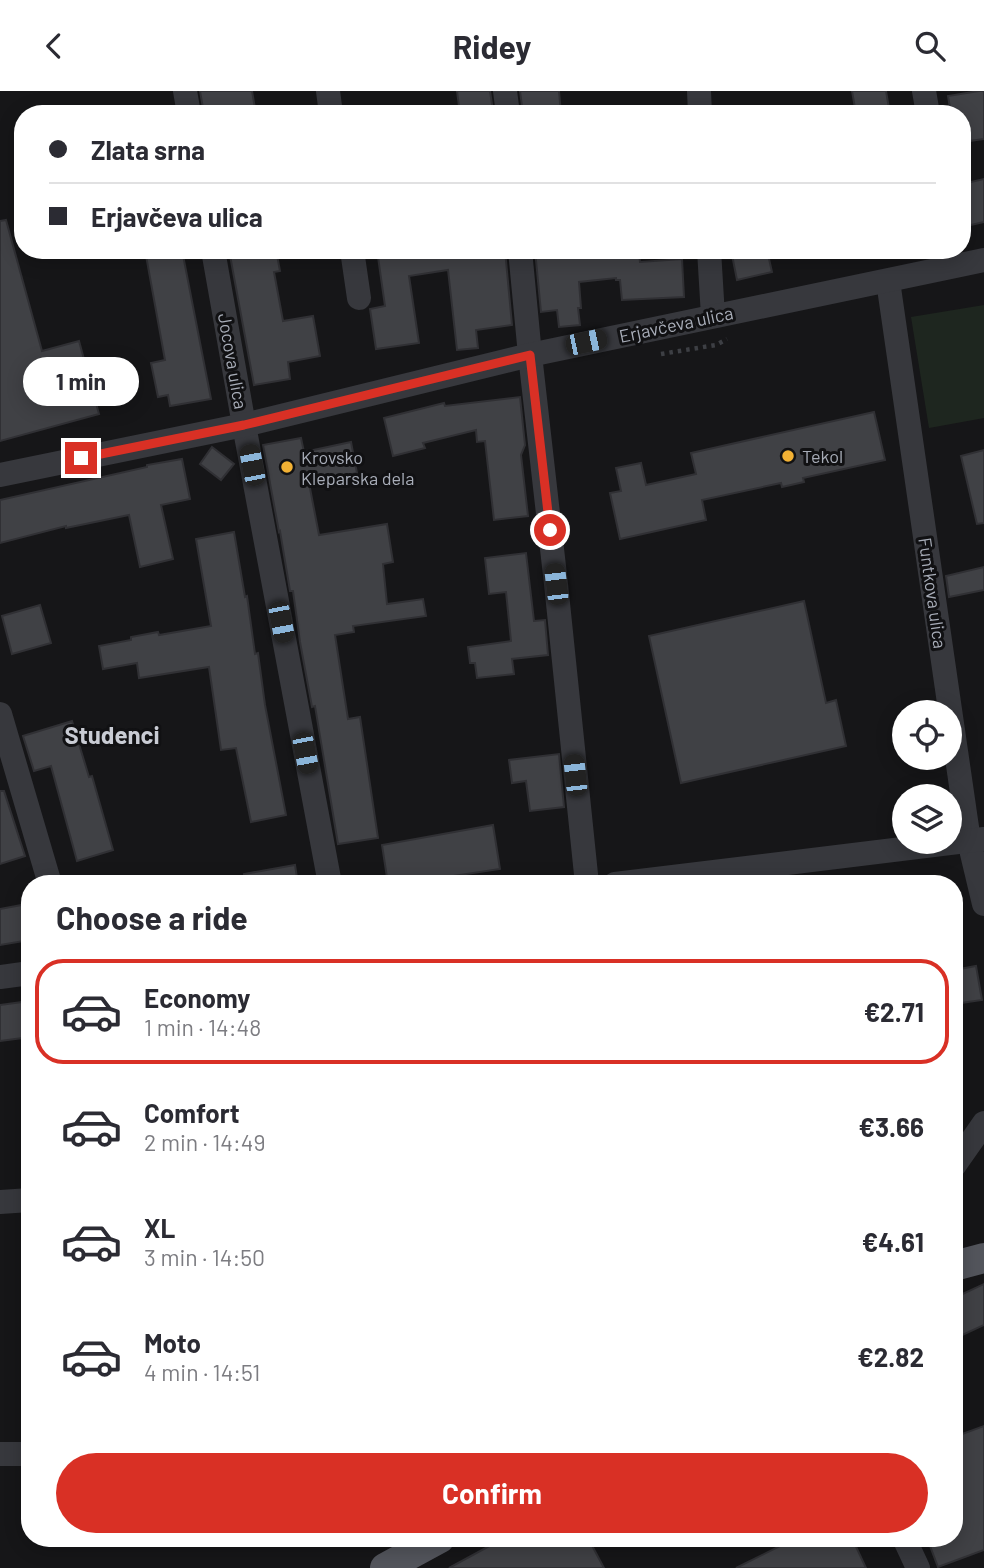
<!DOCTYPE html>
<meta charset="utf-8">
<style>
body{margin:0;font-family:Barlow,sans-serif;background:#f2f2f3;color:#2b2b33;height:100vh;display:flex;flex-direction:column;font-size:26px;white-space:nowrap}
*{box-sizing:border-box;margin:0}
p{font-size:23px;color:#7c7c81}
.icon{flex:none;width:38px;height:38px;fill:none;stroke:currentColor;stroke-width:2;stroke-linecap:round;stroke-linejoin:round}
.map{position:relative;flex:1;overflow:hidden}
.side{position:absolute;left:21px;top:784px;width:942px;height:672px;display:flex;flex-direction:column;background:#fff;border-radius:28px;box-shadow:0 4px 18px #0003}
.side>*{flex:none}
.hud{position:absolute;left:14px;top:14px;width:957px;height:154px;border-radius:28px;box-shadow:0 4px 18px #0003;display:grid;align-content:center;height:154px;padding:0 35px;background:#fff}
.controls{position:absolute;left:892px;top:609px;display:grid;gap:14px}
.controls a{display:grid;place-items:center;width:70px;height:70px;border-radius:50%;background:#fff;box-shadow:0 4px 18px #0003;font-size:35px}
.end{position:absolute;width:32px;height:32px;margin:-16px;border:9px solid #d93025;background:#fff;box-shadow:0 0 0 4px #fff}
.from{border-radius:50%}
.bubble{position:absolute;height:49px;border-radius:24px;background:#fff;box-shadow:0 4px 18px #0003;font-size:23px;font-weight:700;line-height:49px;text-align:center}
.car{position:absolute;width:21px;height:42px;margin:-21px -10px;border-radius:9px;box-shadow:0 0 5px 2px #0007;background:linear-gradient(#222 24%,#8ab4d8 0 40%,#222 0 76%,#8ab4d8 0 86%,#222 0)}
.hud b{display:flex;align-items:center;gap:24px;height:66px;font-size:26px}
.hud b+b{border-top:2px solid #e1e1e2}
.hud i{width:18px;height:18px;background:#2b2b33}
ul{padding:0;list-style:none}
li{display:flex;align-items:center;gap:21px;height:105px;margin:0 14px 10px;padding:0 21px;border:4px solid transparent;border-radius:28px}
li div{flex:1}
li b{display:block;font-size:26px}
li em{font-style:normal;font-weight:700}
li.selected{border-color:#d93025}
li>.icon{width:63px;height:63px;stroke-width:1.5}
h2{padding:0 35px;font-size:32px;line-height:84px}
.cta{display:flex;gap:14px;margin-top:auto;padding:14px 35px}
.cta a{flex:1;height:80px;border-radius:42px;background:#d93025;color:#fff;font-size:28px;font-weight:700;line-height:80px;text-align:center}
header{display:flex;justify-content:space-between;align-items:center;height:91px;padding:0 35px;background:#fff;font-size:32px;font-weight:700}
.map>svg:first-child{display:block}
.green{fill:#1e261f}
.building{fill:#404145;stroke:#303034;stroke-width:2}
.lines{fill:none;stroke-linecap:round;stroke-linejoin:round}
.path{stroke:#3d3f44;stroke-width:4.5;stroke-dasharray:3.5 5;stroke-linecap:butt}
.minor{stroke:#37383d;stroke-width:24}
.major{stroke:#53555c;stroke-width:30}
.route{stroke:#d93025;stroke-width:9}
.poi-dot{fill:#f2b134;stroke:#111113;stroke-width:2.5}
.labels{text-anchor:middle;dominant-baseline:central;stroke-width:6;stroke-linejoin:round;paint-order:stroke}
.street-label{font-size:18px;fill:#a8adb8;stroke:#111113}
.poi-label{font-size:18px;fill:#a8adb8;stroke:#111113;text-anchor:start}
.district-label{font-size:24px;font-weight:bold;fill:#c9ccd4;stroke:#111113}
</style>
<header><svg class="icon" aria-label="back" viewBox="0 0 24 24"><path d="M15 5l-7 7 7 7"/></svg>Ridey<svg class="icon" aria-label="search" viewBox="0 0 24 24"><circle cx="10" cy="10" r="6"/><path d="M15 15l6 6"/></svg></header>
<div class="map">
<svg width="984" height="1477" viewBox="0 0 984 1477">
<rect width="100%" height="100%" fill="#161618"/>
<path class="green" d="M 984,214 L 984,327 L 929,337 L 911,226 Z"/>
<g class="building">
<path d="M 200,0 L 252,0 L 256,23 L 204,23 Z"/>
<path d="M 457,0 L 490,0 L 493,20 L 460,23 Z"/>
<path d="M 520,0 L 559,0 L 561,23 L 523,23 Z"/>
<path d="M 852,0 L 886,0 L 890,23 L 856,23 Z"/>
<path d="M 979,0 L 984,0 L 984,48 L 962,51 L 962,23 L 951,23 L 948,5 Z"/>
<path d="M 984,88 L 984,131 L 962,136 L 962,93 Z"/>
<path d="M 6,129 L 42,260 L 79,250 L 99,323 L 0,350 L 0,130 Z"/>
<path d="M 145,159 L 182,159 L 211,308 L 170,315 L 168,304 L 158,306 L 151,272 L 165,269 Z"/>
<path d="M 229,159 L 276,159 L 280,180 L 274,181 L 283,230 L 313,225 L 320,265 L 288,271 L 290,288 L 254,294 Z"/>
<path d="M 377,159 L 505,159 L 512,234 L 476,239 L 478,257 L 457,259 L 448,179 L 409,185 L 419,252 L 376,258 L 370,218 L 385,215 Z"/>
<path d="M 535,159 L 613,159 L 614,165 L 639,162 L 640,171 L 682,168 L 684,206 L 622,209 L 620,189 L 616,189 L 616,187 L 579,191 L 581,217 L 578,217 L 580,234 L 559,236 L 557,219 L 541,221 Z"/>
<path d="M 731,159 L 767,159 L 772,181 L 737,189 Z"/>
<path d="M 520,306 L 525,354 L 521,364 L 528,425 L 494,429 L 485,350 L 477,351 L 476,339 L 423,352 L 425,357 L 393,365 L 384,327 L 444,312 L 445,315 Z"/>
<path d="M 874,321 L 885,369 L 803,387 L 804,391 L 782,396 L 781,392 L 702,409 L 706,429 L 620,448 L 610,402 L 621,400 L 616,377 L 641,372 L 646,394 L 696,383 L 691,362 Z"/>
<path d="M 301,347 L 304,361 L 351,351 L 357,382 L 309,392 L 319,444 L 387,433 L 393,471 L 383,473 L 387,513 L 423,508 L 426,525 L 353,535 L 354,541 L 335,544 L 348,628 L 360,626 L 378,747 L 338,753 L 315,615 L 312,616 L 300,551 L 293,500 L 290,500 L 280,440 L 279,441 L 263,354 Z"/>
<path d="M 212,356 L 234,373 L 221,389 L 200,373 Z"/>
<path d="M 984,359 L 984,432 L 977,433 L 961,365 Z"/>
<path d="M 182,368 L 190,408 L 161,414 L 173,468 L 140,476 L 129,424 L 66,437 L 66,435 L 0,452 L 0,409 L 147,376 L 147,374 Z"/>
<path d="M 234,441 L 245,506 L 247,505 L 255,563 L 258,562 L 265,614 L 286,724 L 251,731 L 236,657 L 221,659 L 209,576 L 139,587 L 137,572 L 103,578 L 99,555 L 131,549 L 131,546 L 158,541 L 159,544 L 211,535 L 196,448 Z"/>
<path d="M 526,462 L 534,530 L 545,529 L 548,564 L 512,568 L 514,583 L 477,587 L 475,572 L 470,572 L 468,556 L 511,550 L 506,501 L 489,503 L 485,467 Z"/>
<path d="M 984,476 L 984,499 L 949,506 L 946,485 Z"/>
<path d="M 804,510 L 826,612 L 836,609 L 846,655 L 681,692 L 649,545 Z"/>
<path d="M 40,514 L 51,552 L 12,563 L 2,525 Z"/>
<path d="M 72,630 L 89,686 L 92,685 L 113,759 L 77,770 L 51,675 L 34,680 L 23,645 Z"/>
<path d="M 559,663 L 564,716 L 530,720 L 526,690 L 512,692 L 509,669 Z"/>
<path d="M 0,700 L 4,700 L 25,765 L 0,773 Z"/>
<path d="M 493,734 L 500,778 L 400,793 L 388,793 L 382,754 Z"/>
<path d="M 295,774 L 298,793 L 245,793 L 244,783 Z"/>
<path d="M 27,813 L 30,828 L 30,849 L 0,854 L 0,818 Z"/>
<path d="M 976,875 L 982,909 L 954,913 L 954,879 Z"/>
<path d="M 30,910 L 30,946 L 0,950 L 0,914 Z"/>
<path d="M 984,1193 L 984,1234 L 954,1248 L 954,1207 Z"/>
<path d="M 984,1335 L 984,1459 L 938,1476 L 927,1447 L 954,1447 L 954,1346 Z"/>
<path d="M 504,1447 L 588,1447 L 604,1477 L 449,1477 Z"/>
<path d="M 796,1447 L 852,1447 L 866,1477 L 736,1477 Z"/>
</g>
<g class="lines">
<path class="path" d="M 661,263 L 716,254 L 727,248"/>
<g class="minor">
<path d="M 185,0 L 189,23"/>
<path d="M 328,0 L 331,23"/>
<path d="M 505,0 L 508,23"/>
<path d="M 699,0 L 700,23"/>
<path d="M 924,0 L 928,23"/>
<path d="M 213,159 L 244,334 L 330,793"/>
<path d="M 352,159 L 359,207"/>
<path d="M 520,159 L 530,264 L 556,493 L 587,793"/>
<path d="M 709,159 L 713,225"/>
<path d="M 888,190 L 969,750 L 984,813"/>
<path d="M 0,384 L 244,334 L 530,264 L 984,169"/>
<path d="M 0,623 L 50,793"/>
<path d="M 615,793 L 984,748"/>
<path d="M 0,886 L 30,882"/>
<path d="M 954,1075 L 984,1032"/>
<path d="M 0,1111 L 30,1109"/>
<path d="M 0,1363 L 30,1363"/>
<path d="M 904,1447 L 918,1477"/>
</g>
<g class="major">
<path d="M 954,1175 L 984,1167"/>
<path d="M 385,1477 L 440,1447"/>
</g>
</g>
<g class="lines">
<path class="route" d="M 81,367 L 244,334 L 530,264 L 550,439"/>
</g>
<g class="poi-dot">
<circle cx="788" cy="365" r="7"/>
<circle cx="287" cy="376" r="7"/>
</g>
<g class="labels">
<g class="street-label">
<text transform="translate(676 233) rotate(-12)">Erjavčeva ulica</text>
<text transform="translate(233 270) rotate(80)">Jocova ulica</text>
<text transform="translate(933 502) rotate(82)">Funtkova ulica</text>
</g>
<g class="poi-label">
<text x="802" y="365">Tekol</text>
<text x="301" y="366">Krovsko<tspan x="301" dy="21">Kleparska dela</tspan></text>
</g>
<g class="district-label">
<text x="112" y="643">Studenci</text>
</g>
</g>
</svg>
<div class="controls">
<a><svg class="icon" aria-label="locate" viewBox="0 0 24 24"><circle cx="12" cy="12" r="6"/><path d="M12 2v4M12 18v4M2 12h4M18 12h4"/></svg></a>
<a><svg class="icon" aria-label="layers" viewBox="0 0 24 24"><path d="M12 4l9 5-9 5-9-5zM3 14l9 5 9-5"/></svg></a>
</div>
<i class="end from" style="left:550px;top:439px"></i>
<i class="end" style="left:81px;top:367px"></i>
<div class="bubble" style="left:23px;top:266px;width:116px">1 min</div>
<i class="car" style="left:586px;top:251px;rotate:78deg"></i>
<i class="car" style="left:252px;top:374px;rotate:349deg"></i>
<i class="car" style="left:556px;top:493px;rotate:353deg"></i>
<i class="car" style="left:281px;top:531px;rotate:169deg"></i>
<i class="car" style="left:305px;top:662px;rotate:169deg"></i>
<i class="car" style="left:575px;top:684px;rotate:354deg"></i>
<div class="hud">
<b><i class="from"></i>Zlata srna</b>
<b><i></i>Erjavčeva ulica</b>
</div>
<section class="side">
<h2>Choose a ride</h2>
<ul>
<li class="selected"><svg class="icon" aria-label="car" viewBox="0 0 24 24"><path d="M5 17H2v-5l4-1 3-4h7l3 4 3 1v5h-3M9 17h6M6 11h13"/><circle cx="7" cy="17" r="2"/><circle cx="17" cy="17" r="2"/></svg><div><b>Economy</b><p>1 min · 14:48</p></div><em>€2.71</em></li>
<li><svg class="icon" aria-label="car" viewBox="0 0 24 24"><path d="M5 17H2v-5l4-1 3-4h7l3 4 3 1v5h-3M9 17h6M6 11h13"/><circle cx="7" cy="17" r="2"/><circle cx="17" cy="17" r="2"/></svg><div><b>Comfort</b><p>2 min · 14:49</p></div><em>€3.66</em></li>
<li><svg class="icon" aria-label="car" viewBox="0 0 24 24"><path d="M5 17H2v-5l4-1 3-4h7l3 4 3 1v5h-3M9 17h6M6 11h13"/><circle cx="7" cy="17" r="2"/><circle cx="17" cy="17" r="2"/></svg><div><b>XL</b><p>3 min · 14:50</p></div><em>€4.61</em></li>
<li><svg class="icon" aria-label="car" viewBox="0 0 24 24"><path d="M5 17H2v-5l4-1 3-4h7l3 4 3 1v5h-3M9 17h6M6 11h13"/><circle cx="7" cy="17" r="2"/><circle cx="17" cy="17" r="2"/></svg><div><b>Moto</b><p>4 min · 14:51</p></div><em>€2.82</em></li>
</ul>
<div class="cta"><a>Confirm</a></div>
</section>
</div>
